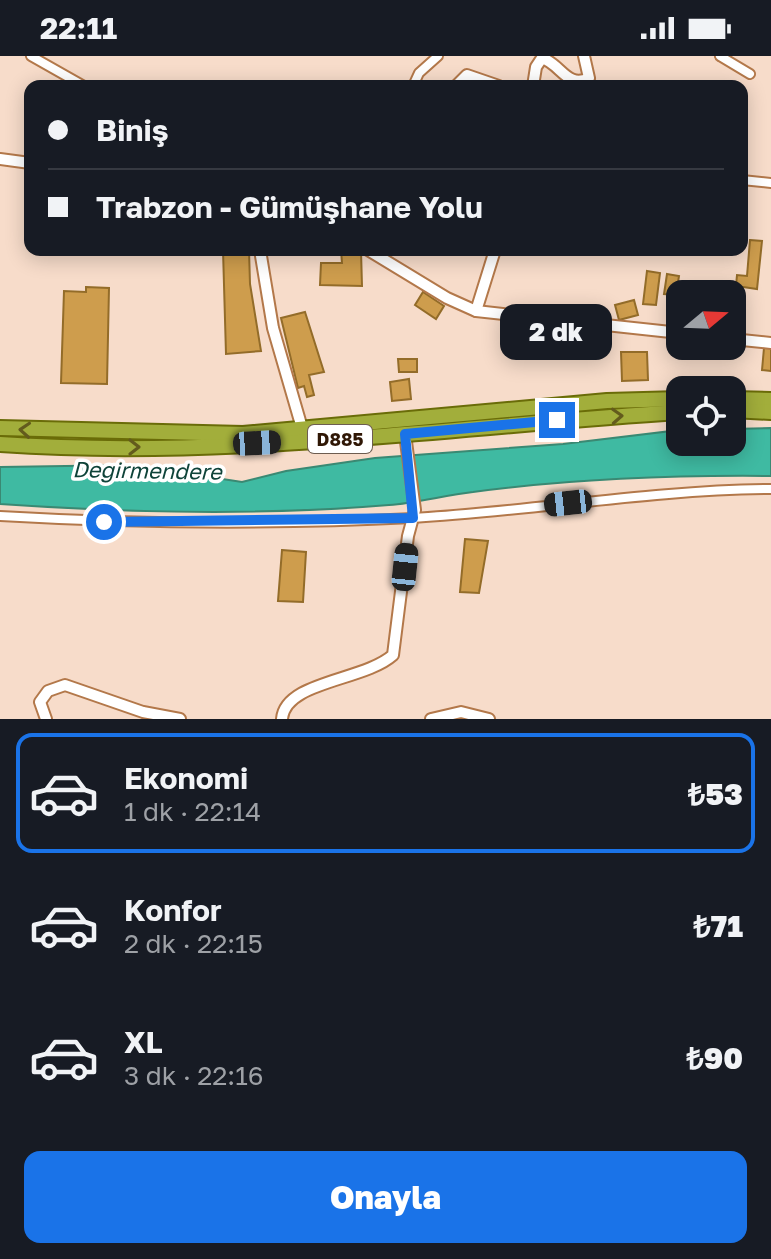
<!DOCTYPE html>
<html lang="tr">
<meta charset="utf-8">
<style>
body{margin:0;font-family:"Golos Text",sans-serif;background:#242831;color:#f1f3f6;height:100vh;display:flex;flex-direction:column;font-size:30px;white-space:nowrap}
*{box-sizing:border-box;margin:0}
p{font-size:26px;color:#9ea1a6}
.icon{flex:none;width:44px;height:44px;fill:none;stroke:currentColor;stroke-width:2;stroke-linecap:round;stroke-linejoin:round}
.map{position:relative;height:663px;overflow:hidden}
.panel{display:flex;flex-direction:column;background:#171b24;flex:1}
.panel>*{flex:none}
.top-card{position:absolute;left:24px;top:24px;width:724px;height:176px;border-radius:16px;box-shadow:0 4px 20px #0003;display:grid;align-content:center;height:176px;padding:0 24px;background:#171b24}
.needle{width:52px;rotate:71deg}
.controls{position:absolute;left:666px;top:224px;display:grid;gap:16px}
.controls a{display:grid;place-items:center;width:80px;height:80px;border-radius:16px;background:#171b24;box-shadow:0 4px 20px #0003;font-size:40px}
.end{position:absolute;width:36px;height:36px;margin:-18px;border:10px solid #1a73e8;background:#fff;box-shadow:0 0 0 4px #fff}
.from{border-radius:50%}
.bubble{position:absolute;height:56px;border-radius:16px;background:#171b24;box-shadow:0 4px 20px #0003;font-size:26px;font-weight:800;line-height:56px;text-align:center}
.car{position:absolute;width:24px;height:48px;margin:-24px -12px;border-radius:10px;box-shadow:0 0 6px 2px #0007;background:linear-gradient(#222 24%,#8ab4d8 0 40%,#222 0 76%,#8ab4d8 0 86%,#222 0)}
.top-card b{display:flex;align-items:center;gap:28px;height:76px;font-size:30px}
.top-card b+b{border-top:2px solid #363941}
.top-card i{width:20px;height:20px;background:#f1f3f6}
ul{padding:14px 0 0;list-style:none}
li{display:flex;align-items:center;gap:24px;height:120px;margin:0 16px 12px;padding:0 8px;border:4px solid transparent;border-radius:16px}
li div{flex:1}
li b{display:block;font-size:30px}
li em{font-style:normal;font-weight:800}
li.active{border-color:#1a73e8}
li>.icon{width:72px;height:72px;stroke-width:1.5}
.action{display:flex;gap:16px;margin-top:auto;padding:16px 24px}
.action a{flex:1;height:92px;border-radius:16px;background:#1a73e8;color:#fff;font-size:32px;font-weight:800;line-height:92px;text-align:center}
.status{display:flex;justify-content:space-between;align-items:center;height:56px;padding:0 40px;background:#171b24;direction:ltr}
.status svg{height:22px;fill:currentColor}
.map>svg:first-child{display:block}
.water{fill:#3fbaa2;stroke:#3a8973;stroke-width:2}
.building{fill:#ce9d4d;stroke:#936c29;stroke-width:2}
.lines{fill:none;stroke-linecap:round;stroke-linejoin:round}
.minor-casing{stroke:#b3784a;stroke-width:12}
.tertiary-casing{stroke:#b3784a;stroke-width:14}
.trunk-casing{stroke:#6a6c08;stroke-width:18}
.minor{stroke:#fff;stroke-width:8}
.tertiary{stroke:#fff;stroke-width:10}
.trunk{stroke:#a2ae3b;stroke-width:14}
.oneway{stroke:#635b1d}
.route{stroke:#1a73e8;stroke-width:10}
.labels{text-anchor:middle;dominant-baseline:central;stroke-width:7;stroke-linejoin:round;paint-order:stroke}
.shield{fill:#fff;stroke:#6d5d50;stroke-width:2}
.shield-label{font-size:18px;font-weight:bold;fill:#2f1705}
.water-label{font-size:22px;font-style:italic;fill:#0e4339;stroke:#fff}
</style>
<div class="status"><b>22:11</b><svg viewBox="0 0 49 12"><path d="M0 12V9h3v3zM5 12V6h3v6zM10 12V3h3v9zM15 12V0h3v12zM26 1h20v11H26zM47 4h2v5h-2z"/></svg></div>
<div class="map">
<svg width="771" height="663" viewBox="0 0 771 663">
<rect width="100%" height="100%" fill="#f7dcca"/>
<path class="water" d="M 771,372 L 771,420 C 672,419 571,423 473,436 C 445,439 417,447 389,449 C 259,460 130,457 0,448 L 0,411 L 131,409 L 242,426 L 286,415 L 375,402 L 563,388 L 680,374 L 680,386 L 732,386 L 732,373 Z"/>
<g class="building">
<path d="M 750,184 L 762,185 L 757,233 L 736,230 L 737,219 L 747,220 Z"/>
<path d="M 223,194 L 249,194 L 250,228 L 261,295 L 226,298 Z"/>
<path d="M 341,194 L 361,195 L 362,230 L 320,229 L 321,207 L 342,207 Z"/>
<path d="M 647,215 L 660,217 L 656,249 L 643,248 Z"/>
<path d="M 667,218 L 679,220 L 676,239 L 664,238 Z"/>
<path d="M 86,231 L 109,232 L 107,328 L 61,327 L 64,235 L 86,236 Z"/>
<path d="M 423,236 L 444,250 L 436,263 L 415,249 Z"/>
<path d="M 634,244 L 638,259 L 619,264 L 615,249 Z"/>
<path d="M 305,256 L 324,316 L 309,319 L 314,339 L 307,341 L 304,330 L 298,332 L 281,262 Z"/>
<path d="M 764,292 L 771,292 L 771,315 L 762,314 Z"/>
<path d="M 621,296 L 647,296 L 648,324 L 622,325 Z"/>
<path d="M 398,303 L 417,303 L 417,316 L 399,316 Z"/>
<path d="M 409,323 L 411,343 L 392,345 L 390,326 Z"/>
<path d="M 465,483 L 488,485 L 479,537 L 460,536 Z"/>
<path d="M 282,494 L 306,496 L 303,546 L 278,545 Z"/>
</g>
<g class="lines">
<g class="minor-casing">
<g id="minor">
<path d="M 31,0 L 84,30"/>
<path d="M 720,0 L 750,18"/>
<path d="M 85,30 L 118,30"/>
<path d="M 413,30 L 419,17 L 438,0"/>
<path d="M 742,124 L 771,127"/>
<path d="M 0,460 C 137,468 276,469 413,462 C 533,455 651,434 771,433"/>
</g>
</g>
<g class="tertiary-casing">
<g id="tertiary">
<path d="M 456,30 L 467,19 L 499,30"/>
<path d="M 533,30 L 536,11 L 542,2 C 561,8 567,33 589,22 L 584,0"/>
<path d="M 0,103 L 30,107"/>
<path d="M 260,194 L 273,272 L 302,372"/>
<path d="M 368,194 L 447,242 L 476,255 L 680,277"/>
<path d="M 476,255 L 495,194"/>
<path d="M 732,283 L 771,287"/>
<path d="M 46,663 L 40,646 L 48,635 L 65,629 L 143,656 L 180,663"/>
<path d="M 282,663 C 285,625 364,625 393,599 L 408,480 L 415,454 L 405,378"/>
<path d="M 431,663 L 461,656 L 489,663"/>
</g>
</g>
<g class="trunk-casing">
<g id="trunk">
<path d="M 732,343 L 771,344"/>
<path d="M 732,354 L 771,356"/>
<path d="M 0,372 L 243,378 L 607,345 L 680,343"/>
<path d="M 0,388 C 227,404 454,370 680,356"/>
</g>
</g>
<use href="#minor" class="minor"/>
<use href="#tertiary" class="tertiary"/>
<use href="#trunk" class="trunk"/>
</g>
<defs><path id="oneway-chevron" d="M-2-3.5L2.5 0L-2 3.5" fill="none" stroke-width="1.6" stroke-linecap="round" stroke-linejoin="round" transform="scale(2)"/></defs>
<g class="oneway">
<use href="#oneway-chevron" transform="translate(617 360) rotate(-3)"/>
<use href="#oneway-chevron" transform="translate(25 374) rotate(-176)"/>
<use href="#oneway-chevron" transform="translate(134 391)"/>
</g>
<g class="lines">
<path class="route" d="M 104,466 L 413,462 L 405,378 L 557,364"/>
</g>
<g class="labels">
<rect class="shield" x="308" y="369" width="64" height="28" rx="6"/>
<g class="shield-label">
<text x="340" y="383">D885</text>
</g>
<g class="water-label">
<text transform="translate(147 414) rotate(1)">Değirmendere</text>
</g>
</g>
</svg>
<div class="controls">
<a><svg class="needle" viewBox="-14 -14 28 28"><path d="M0-13l5 13h-10z" fill="#e53935"/><path d="M0 13l5-13h-10z" fill="#9ea1a6"/></svg></a>
<a><svg class="icon" aria-label="locate" viewBox="0 0 24 24"><circle cx="12" cy="12" r="6"/><path d="M12 2v4M12 18v4M2 12h4M18 12h4"/></svg></a>
</div>
<i class="end from" style="left:104px;top:466px"></i>
<i class="end" style="left:557px;top:364px"></i>
<div class="bubble" style="left:500px;top:248px;width:112px">2 dk</div>
<i class="car" style="left:257px;top:387px;rotate:87deg"></i>
<i class="car" style="left:568px;top:447px;rotate:264deg"></i>
<i class="car" style="left:405px;top:511px;rotate:6deg"></i>
<div class="top-card">
<b><i class="from"></i>Biniş</b>
<b><i></i>Trabzon - Gümüşhane Yolu</b>
</div>
</div>
<section class="panel">
<ul>
<li class="active"><svg class="icon" aria-label="car" viewBox="0 0 24 24"><path d="M5 17H2v-5l4-1 3-4h7l3 4 3 1v5h-3M9 17h6M6 11h13"/><circle cx="7" cy="17" r="2"/><circle cx="17" cy="17" r="2"/></svg><div><b>Ekonomi</b><p>1 dk · 22:14</p></div><em>₺53</em></li>
<li><svg class="icon" aria-label="car" viewBox="0 0 24 24"><path d="M5 17H2v-5l4-1 3-4h7l3 4 3 1v5h-3M9 17h6M6 11h13"/><circle cx="7" cy="17" r="2"/><circle cx="17" cy="17" r="2"/></svg><div><b>Konfor</b><p>2 dk · 22:15</p></div><em>₺71</em></li>
<li><svg class="icon" aria-label="car" viewBox="0 0 24 24"><path d="M5 17H2v-5l4-1 3-4h7l3 4 3 1v5h-3M9 17h6M6 11h13"/><circle cx="7" cy="17" r="2"/><circle cx="17" cy="17" r="2"/></svg><div><b>XL</b><p>3 dk · 22:16</p></div><em>₺90</em></li>
</ul>
<div class="action"><a>Onayla</a></div>
</section>
